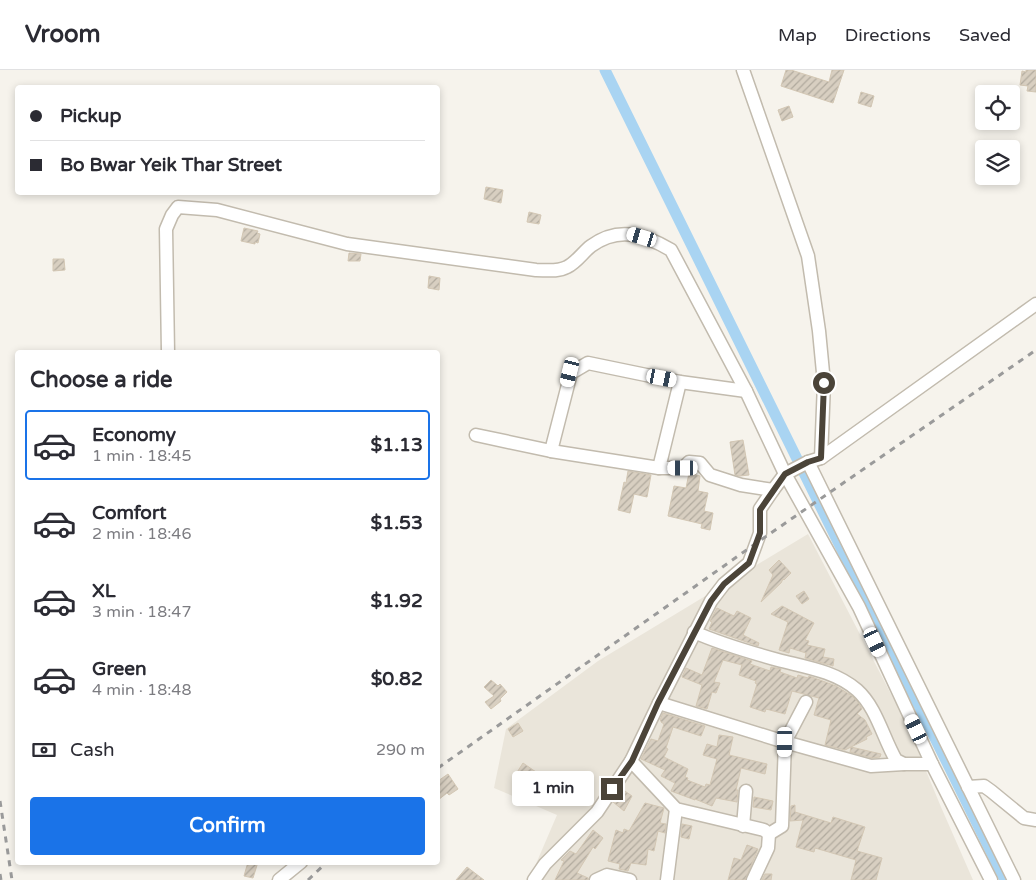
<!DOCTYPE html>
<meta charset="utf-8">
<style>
body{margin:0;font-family:"Varela Round",sans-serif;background:#f7f7f7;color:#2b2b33;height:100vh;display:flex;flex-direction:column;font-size:19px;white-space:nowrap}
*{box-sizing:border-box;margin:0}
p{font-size:16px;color:#7c7c81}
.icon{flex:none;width:28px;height:28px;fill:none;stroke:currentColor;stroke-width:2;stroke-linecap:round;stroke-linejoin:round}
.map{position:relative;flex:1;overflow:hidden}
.side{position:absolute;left:15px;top:280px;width:425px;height:515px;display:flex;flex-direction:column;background:#fff;border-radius:5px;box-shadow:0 2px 8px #0003}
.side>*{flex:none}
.banner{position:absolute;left:15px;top:15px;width:425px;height:110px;border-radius:5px;box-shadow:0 2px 8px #0003;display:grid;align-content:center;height:110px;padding:0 15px;background:#fff}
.buttons{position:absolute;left:975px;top:15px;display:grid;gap:10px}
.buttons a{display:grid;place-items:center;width:45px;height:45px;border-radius:5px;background:#fff;box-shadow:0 2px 8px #0003;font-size:25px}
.end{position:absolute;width:22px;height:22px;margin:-11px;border:6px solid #4b4439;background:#fff;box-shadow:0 0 0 2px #fff}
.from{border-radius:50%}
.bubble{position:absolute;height:35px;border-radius:5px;background:#fff;box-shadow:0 2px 8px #0003;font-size:16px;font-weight:800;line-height:35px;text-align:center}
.car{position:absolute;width:15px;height:30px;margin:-15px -8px;border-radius:6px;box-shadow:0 0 4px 1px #0007;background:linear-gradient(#fff 24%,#345 0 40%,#fff 0 76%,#345 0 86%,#fff 0)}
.banner b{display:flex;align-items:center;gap:18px;height:48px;font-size:19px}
.banner b+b{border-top:1px solid #e1e1e2}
.banner i{width:12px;height:12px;background:#2b2b33}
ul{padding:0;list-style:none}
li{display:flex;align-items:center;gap:15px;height:70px;margin:0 10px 8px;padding:0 5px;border:2px solid transparent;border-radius:5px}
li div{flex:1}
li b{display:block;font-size:19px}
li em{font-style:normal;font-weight:800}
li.current{border-color:#1a73e8}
li>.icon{width:45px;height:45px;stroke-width:1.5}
h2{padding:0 15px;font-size:22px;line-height:60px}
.pay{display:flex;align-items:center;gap:12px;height:55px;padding:0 15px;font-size:19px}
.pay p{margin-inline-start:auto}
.action{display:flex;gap:10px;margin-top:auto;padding:10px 15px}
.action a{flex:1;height:58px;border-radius:5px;background:#1a73e8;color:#fff;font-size:20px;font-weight:800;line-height:58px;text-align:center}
header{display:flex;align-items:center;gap:30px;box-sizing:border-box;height:70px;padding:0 25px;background:#fff;border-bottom:1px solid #e1e1e2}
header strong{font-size:24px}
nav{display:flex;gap:28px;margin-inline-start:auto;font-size:18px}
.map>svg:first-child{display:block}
.residential{fill:#eae5da}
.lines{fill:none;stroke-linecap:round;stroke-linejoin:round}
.canal{stroke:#a9d4f2;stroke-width:11}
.building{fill:url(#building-hatch);stroke:#d3c7b4}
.minor-casing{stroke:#c2bbae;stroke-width:15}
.minor{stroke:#fff;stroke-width:12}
.rail{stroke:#9a9a9a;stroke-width:3;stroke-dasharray:6 6;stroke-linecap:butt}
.route{stroke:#4b4439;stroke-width:6}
</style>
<header>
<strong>Vroom</strong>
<nav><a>Map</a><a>Directions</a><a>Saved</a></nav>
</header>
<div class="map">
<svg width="1036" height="810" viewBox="0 0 1036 810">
<defs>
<pattern id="building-hatch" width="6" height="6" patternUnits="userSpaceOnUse" patternTransform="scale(1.25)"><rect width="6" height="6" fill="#d8cfc1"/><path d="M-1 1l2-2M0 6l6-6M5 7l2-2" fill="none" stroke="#b1aa9e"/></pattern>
</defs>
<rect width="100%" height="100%" fill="#f6f3ec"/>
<path class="residential" d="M 808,464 L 907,655 L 941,737 L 973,810 L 529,810 L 557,745 L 494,718 L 506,659 L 598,591 Z"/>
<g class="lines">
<path class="canal" d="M 605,0 L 1005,810"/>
</g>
<g class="building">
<path d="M 786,0 L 791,0 L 829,12 L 832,0 L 844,0 L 833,33 L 781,16 Z"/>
<path d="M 1026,0 L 1036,0 L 1036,22 L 1027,21 L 1028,16 L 1020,15 L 1022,1 L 1026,2 Z"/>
<path d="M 861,22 L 874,26 L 871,37 L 858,33 Z"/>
<path d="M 789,36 L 793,47 L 782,51 L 778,40 Z"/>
<path d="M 486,117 L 503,120 L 501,133 L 484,129 Z"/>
<path d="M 529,142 L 541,145 L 539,154 L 527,152 Z"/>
<path d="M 244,158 L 258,161 L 257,163 L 260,164 L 258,173 L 255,172 L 255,174 L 241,171 Z"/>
<path d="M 349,183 L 361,184 L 360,191 L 348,191 Z"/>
<path d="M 53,189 L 64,189 L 65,200 L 53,201 Z"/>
<path d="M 429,206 L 440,208 L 439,220 L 428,218 Z"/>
<path d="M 743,370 L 749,405 L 740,406 L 735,405 L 730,372 Z"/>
<path d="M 628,401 L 651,405 L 647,427 L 634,424 L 630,443 L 618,440 L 624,412 L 626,413 Z"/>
<path d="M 689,403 L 700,406 L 698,421 L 708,423 L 704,441 L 713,443 L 710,460 L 701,458 L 702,454 L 668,446 L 674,416 L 686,418 Z"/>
<path d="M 779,490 L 791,503 L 784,510 L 783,509 L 781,513 L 761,532 L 773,505 L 769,500 Z"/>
<path d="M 804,521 L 809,529 L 802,534 L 796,526 Z"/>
<path d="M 782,536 L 814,553 L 805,570 L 809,571 L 807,575 L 825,579 L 823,587 L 834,589 L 833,596 L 805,588 L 806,583 L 790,578 L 789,583 L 779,580 L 788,552 L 771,544 Z"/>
<path d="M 717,538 L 734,546 L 737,541 L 751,548 L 743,565 L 759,573 L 758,576 L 709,559 L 712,552 L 710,551 Z"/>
<path d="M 712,578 L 752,591 L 750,594 L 770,601 L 771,597 L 781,599 L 780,602 L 797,608 L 798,605 L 808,608 L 809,606 L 836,616 L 852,626 L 858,632 L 862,639 L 857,644 L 865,650 L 872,664 L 866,667 L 867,669 L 845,680 L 825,675 L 831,650 L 814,645 L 819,628 L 792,621 L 785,644 L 766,639 L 765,642 L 750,637 L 757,614 L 755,613 L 756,611 L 739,605 L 742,595 L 723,590 L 714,612 L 720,613 L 716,623 L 712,622 L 707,639 L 696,636 L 702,615 L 682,607 L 686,598 L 702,605 Z"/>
<path d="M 491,610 L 498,616 L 500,614 L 507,622 L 500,629 L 501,631 L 491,639 L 485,632 L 494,626 L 484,617 Z"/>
<path d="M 663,643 L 705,656 L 701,666 L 673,657 L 666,678 L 668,679 L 664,687 L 688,699 L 685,707 L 688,708 L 687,710 L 705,717 L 706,714 L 710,715 L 717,689 L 703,685 L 707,674 L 717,677 L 719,665 L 733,667 L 729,685 L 767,694 L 765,704 L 741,698 L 736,720 L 738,720 L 737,732 L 716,728 L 712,736 L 695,729 L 695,730 L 671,721 L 675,713 L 661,706 L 665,700 L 641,689 L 651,669 L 658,671 L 664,654 L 661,652 L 661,651 L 660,650 Z"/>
<path d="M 518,653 L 523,661 L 513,667 L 508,659 Z"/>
<path d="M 851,677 L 881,684 L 880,687 L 872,688 L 850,682 Z"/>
<path d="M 523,693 L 536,702 L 526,715 L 514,707 Z"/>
<path d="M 448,704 L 458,719 L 449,725 L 447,723 L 438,730 L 438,711 Z"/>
<path d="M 622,719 L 632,726 L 624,741 L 613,732 Z"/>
<path d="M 754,727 L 773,731 L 771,740 L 753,737 Z"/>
<path d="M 645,733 L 664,738 L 660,753 L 666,754 L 665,763 L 658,761 L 654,781 L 648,779 L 646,795 L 631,793 L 628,801 L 619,799 L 620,794 L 608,791 L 616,760 L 623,763 L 624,759 L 629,761 Z"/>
<path d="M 795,735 L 795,742 L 831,753 L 833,747 L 865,757 L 857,781 L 882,788 L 876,810 L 851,810 L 856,790 L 815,778 L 814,782 L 796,777 L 803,750 L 790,751 L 791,736 Z"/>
<path d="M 682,754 L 692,756 L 689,769 L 681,767 Z"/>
<path d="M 593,760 L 603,768 L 595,779 L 593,777 L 577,803 L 588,808 L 588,810 L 555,810 L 564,791 L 561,790 L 570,781 L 576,784 Z"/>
<path d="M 747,775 L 758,779 L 745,810 L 728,810 L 734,788 L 741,790 Z"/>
<path d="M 248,792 L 258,792 L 253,808 L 244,806 Z"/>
<path d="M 467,797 L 484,810 L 456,810 Z"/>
<path d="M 765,804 L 772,804 L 771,810 L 762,810 Z"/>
</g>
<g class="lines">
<g class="minor-casing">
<g id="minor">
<path d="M 168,282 L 166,159 L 172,145 L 178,137 L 217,140 L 347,174 L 536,200 C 546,200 558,202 567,197 C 577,192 583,182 591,176 C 618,156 644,164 671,180 L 746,321 L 785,404 L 859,537 L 932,694 L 991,810"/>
<path d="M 476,365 L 551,381 L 659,398 L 683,398 L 689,392 L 700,393 L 710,405 L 741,415 L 773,420"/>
<path d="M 551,381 L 571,303 L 588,293 L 680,312 L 746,321"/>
<path d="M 821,388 L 1036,234"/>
<path d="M 808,392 L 1014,810"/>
<path d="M 659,398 L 680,312"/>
<path d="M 694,562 C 721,574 749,582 778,590 C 805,597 835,601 857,620 C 877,638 883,668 896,690 L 904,694 L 932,694"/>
<path d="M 659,633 L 785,672 L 871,696 L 904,694"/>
<path d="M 631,691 L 676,739 L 764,760 L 769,764 L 768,778 L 753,810"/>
<path d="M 968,717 L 984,716 L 991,721 L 1024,748 L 1036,750"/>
<path d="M 743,756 L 746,721"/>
<path d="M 769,764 L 782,756 L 785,672 L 806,632"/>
<path d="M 279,810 L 301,792"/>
<path d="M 534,810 L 545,794 L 597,742 L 631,691 L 659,633 L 711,531 L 724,514 L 749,493 L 760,463 L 760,439 L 773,420 L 785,404 L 808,392 L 821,388 L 824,313 L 819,261 L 808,186 L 743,0"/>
<path d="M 596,810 L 607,805 L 630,810"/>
<path d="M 667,810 L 676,739"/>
</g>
</g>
<use href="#minor" class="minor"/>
<g class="rail">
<path d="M 438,698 L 755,474 L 1036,280"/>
<path d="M 0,731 L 12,810"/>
<path d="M 0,804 L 1,810"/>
<path d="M 308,810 L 327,792"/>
</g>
</g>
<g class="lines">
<path class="route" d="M 612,719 L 632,691 L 658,633 L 711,531 L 724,514 L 749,493 L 760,463 L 760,440 L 785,404 L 808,392 L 821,388 L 824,313"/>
</g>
</svg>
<div class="buttons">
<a><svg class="icon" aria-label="locate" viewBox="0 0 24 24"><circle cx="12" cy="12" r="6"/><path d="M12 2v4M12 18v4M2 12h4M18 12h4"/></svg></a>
<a><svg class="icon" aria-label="layers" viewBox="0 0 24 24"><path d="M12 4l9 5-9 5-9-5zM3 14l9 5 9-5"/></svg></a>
</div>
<i class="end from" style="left:824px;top:313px"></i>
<i class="end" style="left:612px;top:719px"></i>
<div class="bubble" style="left:512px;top:701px;width:82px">1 min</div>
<i class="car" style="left:642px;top:167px;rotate:287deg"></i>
<i class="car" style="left:570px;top:302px;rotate:194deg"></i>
<i class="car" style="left:662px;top:308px;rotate:101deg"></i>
<i class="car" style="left:683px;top:398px;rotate:270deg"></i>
<i class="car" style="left:875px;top:572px;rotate:155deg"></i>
<i class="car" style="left:916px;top:659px;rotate:335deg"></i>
<i class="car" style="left:785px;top:672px;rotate:181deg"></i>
<div class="banner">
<b><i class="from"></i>Pickup</b>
<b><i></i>Bo Bwar Yeik Thar Street</b>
</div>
<section class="side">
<h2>Choose a ride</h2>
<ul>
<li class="current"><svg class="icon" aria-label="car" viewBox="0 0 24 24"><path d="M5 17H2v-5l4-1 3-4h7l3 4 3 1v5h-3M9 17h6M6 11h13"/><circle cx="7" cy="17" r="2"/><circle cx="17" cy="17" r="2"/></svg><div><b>Economy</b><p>1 min · 18:45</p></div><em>$1.13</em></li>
<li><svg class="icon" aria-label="car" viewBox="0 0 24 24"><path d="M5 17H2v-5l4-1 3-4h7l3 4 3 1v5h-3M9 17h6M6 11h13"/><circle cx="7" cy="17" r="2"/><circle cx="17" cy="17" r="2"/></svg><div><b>Comfort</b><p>2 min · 18:46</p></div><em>$1.53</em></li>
<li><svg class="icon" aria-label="car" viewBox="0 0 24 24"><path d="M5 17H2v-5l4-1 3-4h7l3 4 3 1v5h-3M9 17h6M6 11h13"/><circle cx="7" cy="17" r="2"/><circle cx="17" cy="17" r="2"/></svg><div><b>XL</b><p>3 min · 18:47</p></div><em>$1.92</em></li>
<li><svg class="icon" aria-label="car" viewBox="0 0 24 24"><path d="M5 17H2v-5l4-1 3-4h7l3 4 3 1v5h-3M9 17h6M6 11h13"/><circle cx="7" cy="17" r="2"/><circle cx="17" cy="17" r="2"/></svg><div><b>Green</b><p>4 min · 18:48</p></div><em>$0.82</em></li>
</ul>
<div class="pay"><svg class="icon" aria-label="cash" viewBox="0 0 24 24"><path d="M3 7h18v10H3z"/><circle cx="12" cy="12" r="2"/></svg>Cash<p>290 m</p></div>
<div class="action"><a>Confirm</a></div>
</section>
</div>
